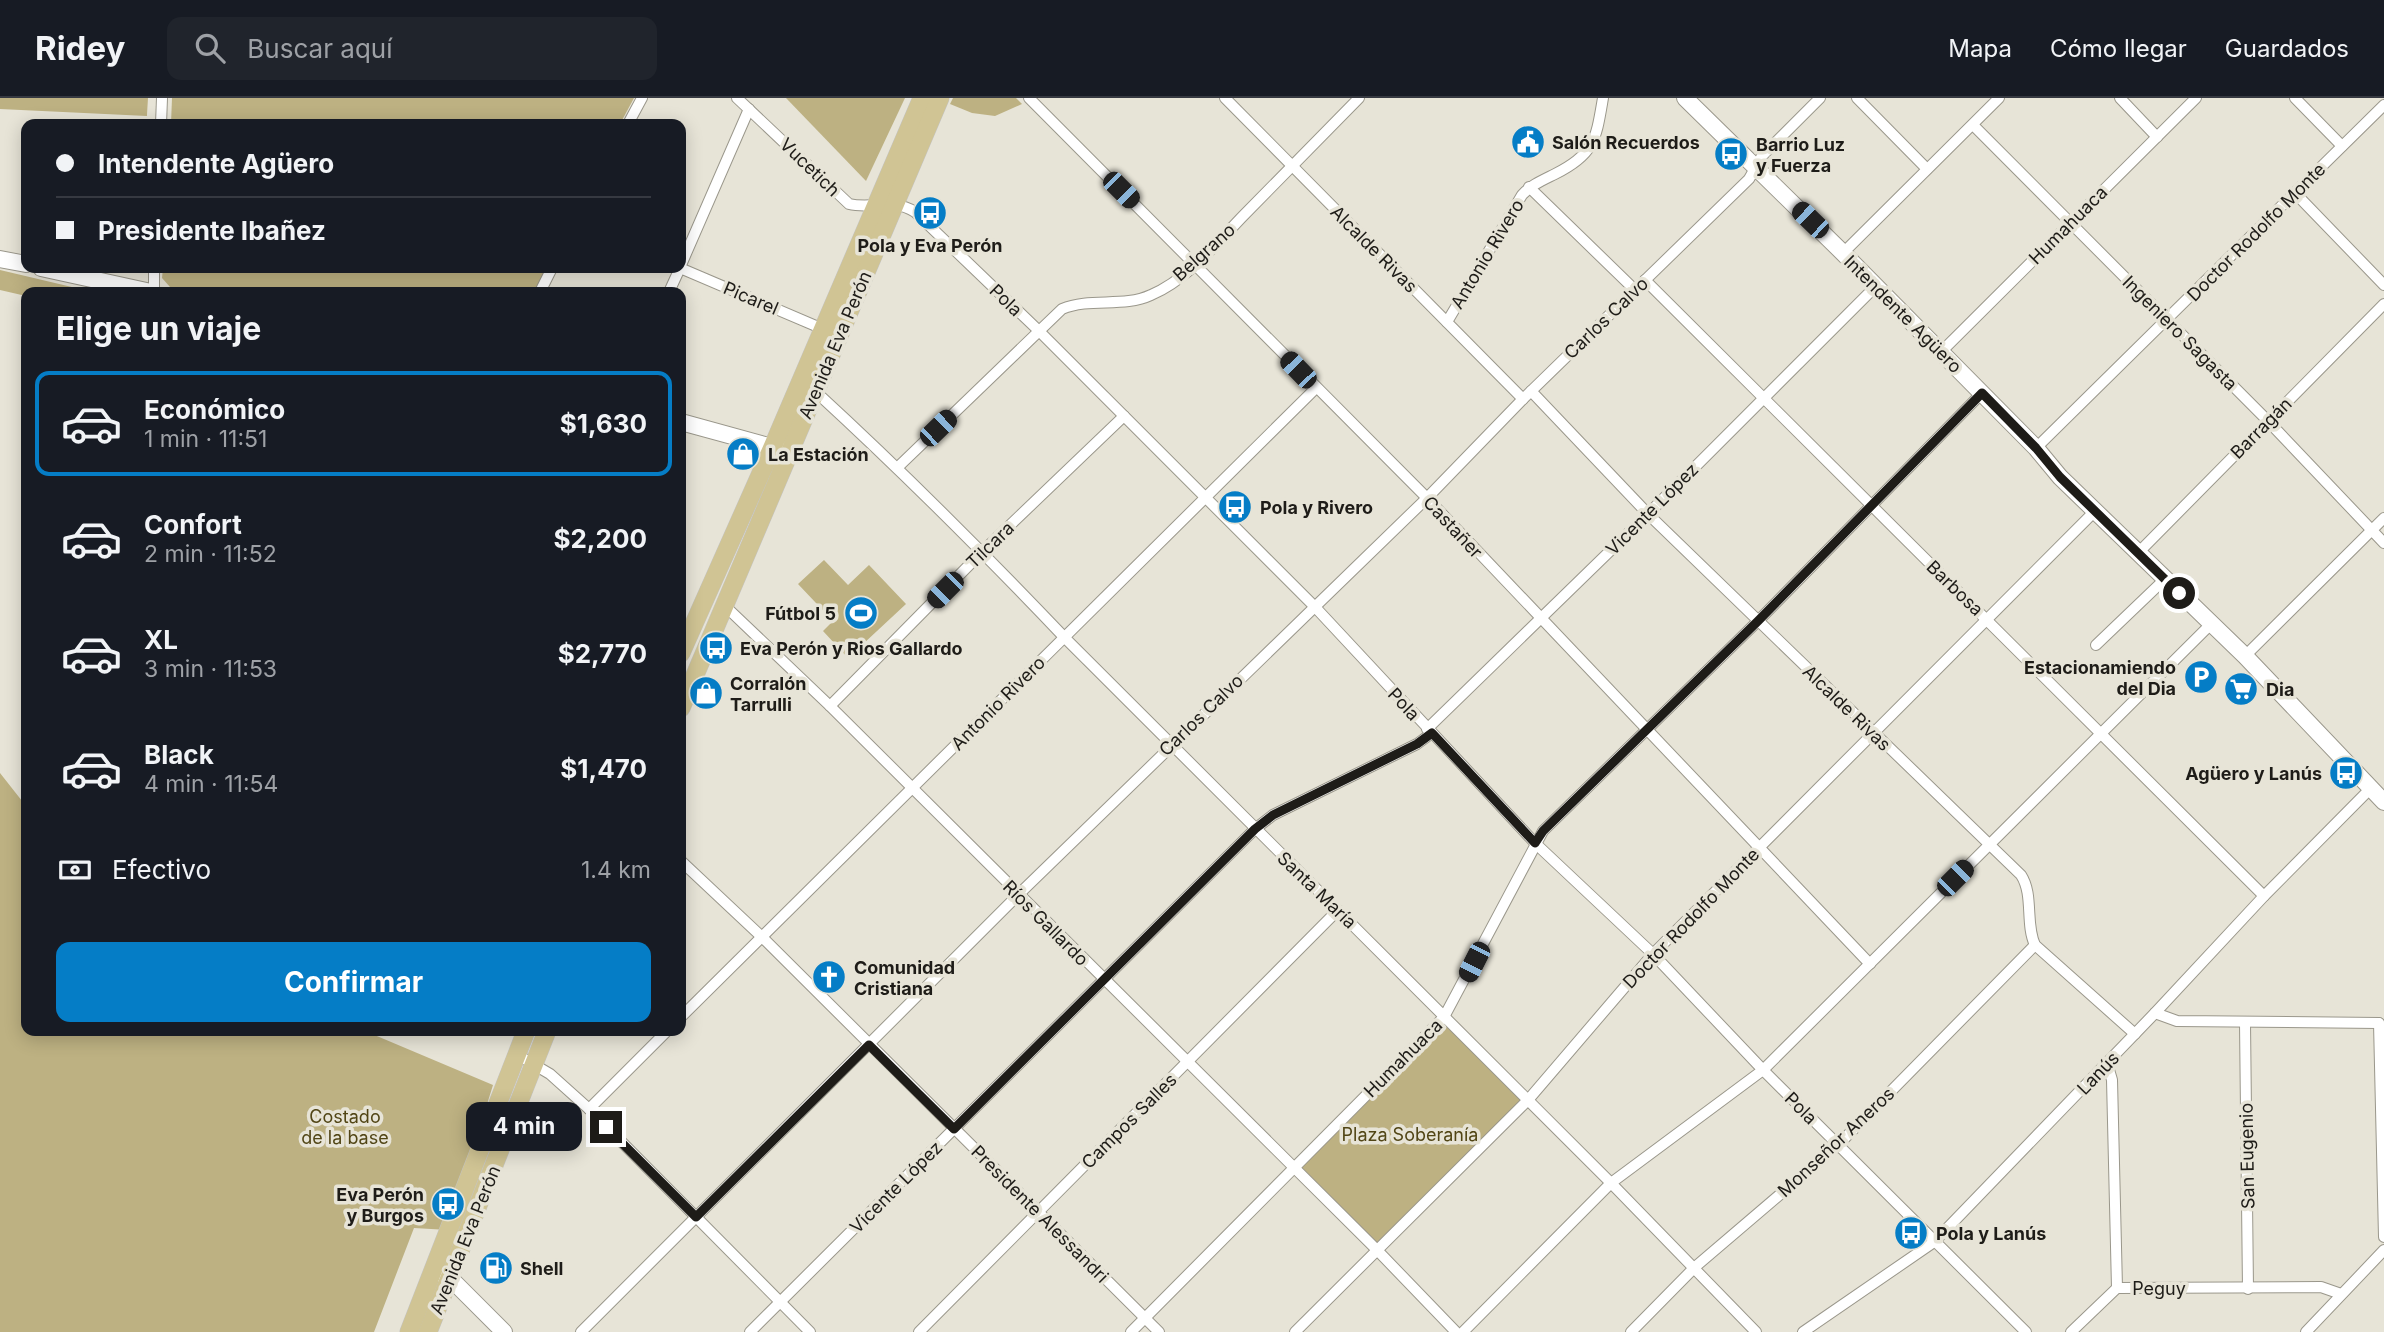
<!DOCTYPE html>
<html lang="es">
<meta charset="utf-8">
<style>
body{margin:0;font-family:Inter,sans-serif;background:#20242c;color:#f1f3f6;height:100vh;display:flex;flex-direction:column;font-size:26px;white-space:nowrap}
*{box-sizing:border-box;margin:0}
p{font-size:23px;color:#9ea1a6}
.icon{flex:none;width:38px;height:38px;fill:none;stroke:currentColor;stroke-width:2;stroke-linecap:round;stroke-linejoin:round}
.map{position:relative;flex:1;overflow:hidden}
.details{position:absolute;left:21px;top:189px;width:665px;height:749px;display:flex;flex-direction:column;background:#171b24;border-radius:14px;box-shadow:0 4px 18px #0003}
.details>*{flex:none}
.guide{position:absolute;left:21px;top:21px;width:665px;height:154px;border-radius:14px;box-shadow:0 4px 18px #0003;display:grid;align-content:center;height:154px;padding:0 35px;background:#171b24}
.end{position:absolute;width:32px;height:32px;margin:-16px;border:9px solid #1e1c18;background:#fff;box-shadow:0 0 0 4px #fff}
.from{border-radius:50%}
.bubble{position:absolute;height:49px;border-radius:14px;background:#171b24;box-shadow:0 4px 18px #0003;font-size:23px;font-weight:700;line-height:49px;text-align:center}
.car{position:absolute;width:21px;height:42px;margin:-21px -10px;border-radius:9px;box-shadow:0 0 5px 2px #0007;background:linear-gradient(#222 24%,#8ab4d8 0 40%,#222 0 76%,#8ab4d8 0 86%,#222 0)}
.guide b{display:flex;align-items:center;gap:24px;height:66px;font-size:26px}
.guide b+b{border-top:2px solid #363941}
.guide i{width:18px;height:18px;background:#f1f3f6}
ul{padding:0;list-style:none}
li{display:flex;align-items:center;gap:21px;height:105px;margin:0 14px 10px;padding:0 21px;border:4px solid transparent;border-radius:14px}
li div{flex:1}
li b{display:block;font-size:26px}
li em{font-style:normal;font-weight:700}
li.current{border-color:#057dc6}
li>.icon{width:63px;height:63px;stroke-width:1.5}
h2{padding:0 35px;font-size:32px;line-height:84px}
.pay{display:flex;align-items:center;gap:18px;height:77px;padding:0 35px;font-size:26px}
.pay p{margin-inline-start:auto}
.button{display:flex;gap:14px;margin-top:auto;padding:14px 35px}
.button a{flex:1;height:80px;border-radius:14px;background:#057dc6;color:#fff;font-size:28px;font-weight:700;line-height:80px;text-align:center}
header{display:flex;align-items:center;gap:42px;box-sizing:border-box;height:98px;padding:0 35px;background:#171b24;border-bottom:2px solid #363941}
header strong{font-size:33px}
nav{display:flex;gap:38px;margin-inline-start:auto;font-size:24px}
.search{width:490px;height:63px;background:#20242c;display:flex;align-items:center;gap:18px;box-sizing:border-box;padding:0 24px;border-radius:14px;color:#9ea1a6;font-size:26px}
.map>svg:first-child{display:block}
.green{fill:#bdb182}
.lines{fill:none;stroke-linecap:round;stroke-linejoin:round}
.street-casing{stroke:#9a978b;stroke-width:12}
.secondary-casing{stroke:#9a978b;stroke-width:18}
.primary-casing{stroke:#c4c4c3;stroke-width:19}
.street{stroke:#fff;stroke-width:10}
.secondary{stroke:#fff;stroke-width:16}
.primary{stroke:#d0c494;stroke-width:18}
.route{stroke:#1e1c18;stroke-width:9}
.labels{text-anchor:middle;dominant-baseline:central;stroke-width:7;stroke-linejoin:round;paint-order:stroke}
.poi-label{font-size:18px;font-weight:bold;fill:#1e1c18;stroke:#e7e4d7;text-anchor:start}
.street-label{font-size:18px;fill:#1e1c18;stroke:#e7e4d7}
.park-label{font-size:18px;fill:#514515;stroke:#e7e4d7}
</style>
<header>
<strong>Ridey</strong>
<div class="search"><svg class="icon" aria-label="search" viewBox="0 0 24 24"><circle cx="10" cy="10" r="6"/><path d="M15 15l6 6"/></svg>Buscar aquí</div>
<nav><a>Mapa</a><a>Cómo llegar</a><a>Guardados</a></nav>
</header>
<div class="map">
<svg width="2384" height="1234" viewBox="0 0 2384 1234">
<rect width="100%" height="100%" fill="#e7e4d7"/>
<g class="green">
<path d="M 0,0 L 148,0 L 147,16 L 147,18 L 0,11 Z"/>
<path d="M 172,0 L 634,0 L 620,26 L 171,26 Z"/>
<path d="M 786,0 L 905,0 L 866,83 Z"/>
<path d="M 953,0 L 1016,0 L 1022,6 L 995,18 L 972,15 L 950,6 Z"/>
<path d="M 163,170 L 547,170 L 535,194 L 190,194 L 170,189 L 162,180 Z"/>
<path d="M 0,172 L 93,194 L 26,194 L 26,198 L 0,192 Z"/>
<path d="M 824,462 L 848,487 L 869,467 L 906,506 L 848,560 L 823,533 L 833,523 L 798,486 Z"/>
<path d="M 0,675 L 26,708 L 26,933 L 365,933 L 493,987 L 448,1132 L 414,1130 L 374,1234 L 0,1234 Z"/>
<path d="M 1444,919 L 1528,1002 L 1377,1152 L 1292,1070 Z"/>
</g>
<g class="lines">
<g class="street-casing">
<g id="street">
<path d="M 737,0 L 849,106 C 873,112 891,99 915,114 L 1038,232 L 1315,509 L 1535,745 L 1653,856 L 1763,972 L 2026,1234"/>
<path d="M 1029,0 L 1427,400 L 1870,866"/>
<path d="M 1225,0 L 1523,301"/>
<path d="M 1857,0 L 1927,71"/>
<path d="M 2120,0 L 2157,39"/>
<path d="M 2295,0 L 2342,48"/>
<path d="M 161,26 L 162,0"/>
<path d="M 628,26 L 642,0"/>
<path d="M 1973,27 L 2268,323 L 2384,445"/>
<path d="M 1529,89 L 1635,192"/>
<path d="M 2296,96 L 2384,187"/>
<path d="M 1843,155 L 1999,0"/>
<path d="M 681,167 L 749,11"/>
<path d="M 1645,182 L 2264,798"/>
<path d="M 154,194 L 154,170"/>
<path d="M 540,194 L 552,170"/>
<path d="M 669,194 L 680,170 L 823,231"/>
<path d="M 1447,224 L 1522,97 C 1531,87 1543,82 1555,76 C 1595,56 1596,41 1603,0"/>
<path d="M 1941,254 L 2196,0"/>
<path d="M 1531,293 L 1648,416 L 2021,777 C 2034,797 2025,826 2035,847 L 2135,936"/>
<path d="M 816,294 C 902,373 984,455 1064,539 L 1611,1085 L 1756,1234"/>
<path d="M 2036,350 L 2384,7"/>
<path d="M 898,369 L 1062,211 C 1091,199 1123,210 1151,197 C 1188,181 1216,146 1243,118 C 1282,78 1321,39 1359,0"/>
<path d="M 2138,455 L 2384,206"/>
<path d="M 724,507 L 830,608 L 1377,1152 L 1456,1234"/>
<path d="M 2096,547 L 2165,481"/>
<path d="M 2245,558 L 2384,420"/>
<path d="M 830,608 L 983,453 L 1124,318"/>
<path d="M 1427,631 L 1648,416 L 1875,189"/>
<path d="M 681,763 L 762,839 L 1159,1234"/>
<path d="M 2155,915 L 2177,923 L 2379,925"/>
<path d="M 681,919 L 1316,290"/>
<path d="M 2245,925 L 2248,1191"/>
<path d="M 2379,925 L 2384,1139"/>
<path d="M 516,956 L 550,976 L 589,1011 L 810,1234"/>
<path d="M 2107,965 L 2112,982 L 2117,1190"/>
<path d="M 589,1011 L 667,933"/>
<path d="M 2117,1190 L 2321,1189 L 2341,1196"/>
<path d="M 581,1234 L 1019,796 L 1427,400 L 1523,301 L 1749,81 L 1762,58 L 1820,0"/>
<path d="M 750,1234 L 1255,731 L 1273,717 L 1417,646 L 1432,635"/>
<path d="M 919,1234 L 1338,812"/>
<path d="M 1131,1234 L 1444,919 L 1543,733 L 1758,523 L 1982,295"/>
<path d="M 1295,1234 L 1528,1002 L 1653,856 L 2095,413"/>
<path d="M 1463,1234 L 1611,1085 L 1763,972 L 2211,526"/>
<path d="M 1631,1234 L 1695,1169 L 1838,1047 L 2035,847"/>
<path d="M 1803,1234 L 1934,1144 L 2155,915 L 2264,798 L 2371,690"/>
<path d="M 2071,1234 L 2117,1190"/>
<path d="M 2306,1234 L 2384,1152"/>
</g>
</g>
<g class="secondary-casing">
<g id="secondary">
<path d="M 1685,0 L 1843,155 L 2036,350 L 2060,379 L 2245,558 L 2384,704"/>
<path d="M 0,161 L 26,166"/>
<path d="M 41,170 L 151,194"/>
<path d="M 681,324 L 783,352"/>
<path d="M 439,1175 L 449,1179 L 504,1234"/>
</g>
</g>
<g class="primary-casing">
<g id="primary">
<path d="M 681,555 L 773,348 L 922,0"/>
<path d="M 681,610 L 940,0"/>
<path d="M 409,1234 L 526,933"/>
<path d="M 428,1234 L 547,933"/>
</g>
</g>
<use href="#street" class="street"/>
<use href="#secondary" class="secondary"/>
<use href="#primary" class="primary"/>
</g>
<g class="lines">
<path class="route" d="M 606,1029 L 696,1119 L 869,947 L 954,1031 L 1255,731 L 1273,717 L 1417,646 L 1432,635 L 1535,745 L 1543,733 L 1758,523 L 1982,295 L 2036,350 L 2060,379 L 2179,495"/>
</g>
<defs>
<g id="civic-disc" transform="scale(1.75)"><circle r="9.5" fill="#057dc6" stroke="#e7e4d7"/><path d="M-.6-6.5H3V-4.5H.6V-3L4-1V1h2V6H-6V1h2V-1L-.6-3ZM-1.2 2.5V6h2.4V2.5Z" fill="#fff"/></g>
<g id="bus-disc" transform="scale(1.75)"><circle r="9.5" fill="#057dc6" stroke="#e7e4d7"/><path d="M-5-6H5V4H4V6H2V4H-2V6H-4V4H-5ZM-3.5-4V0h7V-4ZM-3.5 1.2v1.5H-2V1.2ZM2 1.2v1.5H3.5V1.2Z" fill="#fff"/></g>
<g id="shop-disc" transform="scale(1.75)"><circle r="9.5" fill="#057dc6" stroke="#e7e4d7"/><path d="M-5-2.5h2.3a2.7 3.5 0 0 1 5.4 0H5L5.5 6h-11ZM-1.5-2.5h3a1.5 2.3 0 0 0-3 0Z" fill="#fff"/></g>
<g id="stadium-disc" transform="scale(1.75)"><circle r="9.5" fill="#057dc6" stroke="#e7e4d7"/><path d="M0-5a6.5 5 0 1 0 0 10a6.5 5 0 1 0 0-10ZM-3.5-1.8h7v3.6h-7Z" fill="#fff"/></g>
<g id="parking-disc" transform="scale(1.75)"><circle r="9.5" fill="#057dc6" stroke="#e7e4d7"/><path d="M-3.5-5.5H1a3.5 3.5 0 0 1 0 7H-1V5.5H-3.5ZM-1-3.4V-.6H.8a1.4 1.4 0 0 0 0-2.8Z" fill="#fff"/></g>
<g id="supermarket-disc" transform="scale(1.75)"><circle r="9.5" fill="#057dc6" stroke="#e7e4d7"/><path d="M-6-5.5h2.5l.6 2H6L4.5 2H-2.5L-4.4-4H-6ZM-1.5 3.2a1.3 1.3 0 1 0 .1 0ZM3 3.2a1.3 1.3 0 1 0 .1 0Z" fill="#fff"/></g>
<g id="church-disc" transform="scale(1.75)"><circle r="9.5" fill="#057dc6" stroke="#e7e4d7"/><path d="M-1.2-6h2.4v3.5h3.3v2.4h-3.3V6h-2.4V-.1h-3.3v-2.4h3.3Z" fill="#fff"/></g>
<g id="fuel-disc" transform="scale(1.75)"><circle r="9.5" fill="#057dc6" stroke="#e7e4d7"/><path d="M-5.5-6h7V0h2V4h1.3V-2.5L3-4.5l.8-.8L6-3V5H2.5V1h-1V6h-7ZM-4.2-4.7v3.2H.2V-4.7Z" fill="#fff"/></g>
</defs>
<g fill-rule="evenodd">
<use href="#civic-disc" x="1528" y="44"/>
<use href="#bus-disc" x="1731" y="56"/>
<use href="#bus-disc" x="930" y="115"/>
<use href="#shop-disc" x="743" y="356"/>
<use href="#bus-disc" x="1235" y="409"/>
<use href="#stadium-disc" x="861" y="515"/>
<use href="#bus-disc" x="716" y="550"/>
<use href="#parking-disc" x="2201" y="579"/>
<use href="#supermarket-disc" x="2241" y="591"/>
<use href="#shop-disc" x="706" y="595"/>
<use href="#bus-disc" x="2346" y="675"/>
<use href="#church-disc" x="829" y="879"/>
<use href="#bus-disc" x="448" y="1106"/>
<use href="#bus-disc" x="1911" y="1135"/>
<use href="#fuel-disc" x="496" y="1170"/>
</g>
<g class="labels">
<g class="poi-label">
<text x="1552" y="44">Salón Recuerdos</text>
<text x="1756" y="46">Barrio Luz<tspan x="1756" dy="21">y Fuerza</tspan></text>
<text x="930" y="147" text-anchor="middle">Pola y Eva Perón</text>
<text x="768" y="356">La Estación</text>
<text x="1260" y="409">Pola y Rivero</text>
<text x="836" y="515" text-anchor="end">Fútbol 5</text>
<text x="740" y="550">Eva Perón y Rios Gallardo</text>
<text x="2176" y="569" text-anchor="end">Estacionamiendo<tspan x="2176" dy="21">del Dia</tspan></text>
<text x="730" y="585">Corralón<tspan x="730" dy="21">Tarrulli</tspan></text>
<text x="2266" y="591">Dia</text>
<text x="2322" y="675" text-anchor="end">Agüero y Lanús</text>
<text x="854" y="869">Comunidad<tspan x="854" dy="21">Cristiana</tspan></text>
<text x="424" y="1096" text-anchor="end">Eva Perón<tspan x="424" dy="21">y Burgos</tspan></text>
<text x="1936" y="1135">Pola y Lanús</text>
<text x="520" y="1170">Shell</text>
</g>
<g class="street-label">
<text transform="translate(810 69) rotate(44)">Vucetich</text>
<text transform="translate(2068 127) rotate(-45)">Humahuaca</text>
<text transform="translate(2256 134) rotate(-45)">Doctor Rodolfo Monte</text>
<text transform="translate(1374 151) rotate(45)">Alcalde Rivas</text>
<text transform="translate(1204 154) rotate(-42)">Belgrano</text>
<text transform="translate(1487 156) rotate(-59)">Antonio Rivero</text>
<text transform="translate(751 200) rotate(23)">Picarel</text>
<text transform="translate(1006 202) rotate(44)">Pola</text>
<text transform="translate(1903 216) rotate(45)">Intendente Agüero</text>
<text transform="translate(1606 220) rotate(-44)">Carlos Calvo</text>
<text transform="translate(2180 235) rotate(45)">Ingeniero Sagasta</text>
<text transform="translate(835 247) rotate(-67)">Avenida Eva Perón</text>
<text transform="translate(2261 330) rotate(-45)">Barragán</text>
<text transform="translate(1652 411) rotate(-45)">Vicente López</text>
<text transform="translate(1453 429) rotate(47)">Castañer</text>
<text transform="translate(990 447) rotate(-44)">Tilcara</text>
<text transform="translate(1955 490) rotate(44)">Barbosa</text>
<text transform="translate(998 605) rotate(-45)">Antonio Rivero</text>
<text transform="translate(1404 606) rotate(47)">Pola</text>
<text transform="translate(1847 610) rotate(44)">Alcalde Rivas</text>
<text transform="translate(1201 617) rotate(-44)">Carlos Calvo</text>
<text transform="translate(1317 792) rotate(44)">Santa María</text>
<text transform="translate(1691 820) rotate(-46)">Doctor Rodolfo Monte</text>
<text transform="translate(1046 825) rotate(45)">Ríos Gallardo</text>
<text transform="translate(1403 960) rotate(-45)">Humahuaca</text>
<text transform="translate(2098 975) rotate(-46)">Lanús</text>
<text transform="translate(1801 1010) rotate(45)">Pola</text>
<text transform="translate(1129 1023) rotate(-45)">Campos Salles</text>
<text transform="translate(1836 1044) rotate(-43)">Monseñor Aneros</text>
<text transform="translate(2247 1058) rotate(-91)">San Eugenio</text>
<text transform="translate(896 1089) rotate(-45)">Vicente López</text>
<text transform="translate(1040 1116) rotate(45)">Presidente Alessandri</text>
<text transform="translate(465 1142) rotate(-68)">Avenida Eva Perón</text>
<text x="2159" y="1190">Peguy</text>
</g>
<g class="park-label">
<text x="345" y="1018">Costado<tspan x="345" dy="21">de la base</tspan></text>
<text x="1410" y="1036">Plaza Soberanía</text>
</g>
</g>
</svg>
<i class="end from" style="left:2179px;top:495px"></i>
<i class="end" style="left:606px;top:1029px"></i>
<div class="bubble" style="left:466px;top:1004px;width:116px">4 min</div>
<i class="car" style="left:1121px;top:92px;rotate:135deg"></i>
<i class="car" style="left:1810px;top:122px;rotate:314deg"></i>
<i class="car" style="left:1298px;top:272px;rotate:316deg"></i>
<i class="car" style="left:938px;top:330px;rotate:46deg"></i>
<i class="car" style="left:945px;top:492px;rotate:225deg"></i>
<i class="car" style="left:1955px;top:780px;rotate:45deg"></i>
<i class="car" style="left:1474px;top:864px;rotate:207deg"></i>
<div class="guide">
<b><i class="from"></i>Intendente Agüero</b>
<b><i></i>Presidente Ibañez</b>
</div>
<section class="details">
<h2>Elige un viaje</h2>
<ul>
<li class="current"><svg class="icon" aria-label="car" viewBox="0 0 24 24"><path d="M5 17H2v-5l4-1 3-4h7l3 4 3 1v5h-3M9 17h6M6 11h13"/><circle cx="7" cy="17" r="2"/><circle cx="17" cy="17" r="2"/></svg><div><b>Económico</b><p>1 min · 11:51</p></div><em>$1,630</em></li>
<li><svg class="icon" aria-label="car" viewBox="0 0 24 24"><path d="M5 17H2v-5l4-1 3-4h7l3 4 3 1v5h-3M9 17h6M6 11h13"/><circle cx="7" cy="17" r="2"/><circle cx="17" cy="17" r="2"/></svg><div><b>Confort</b><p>2 min · 11:52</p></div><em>$2,200</em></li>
<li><svg class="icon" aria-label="car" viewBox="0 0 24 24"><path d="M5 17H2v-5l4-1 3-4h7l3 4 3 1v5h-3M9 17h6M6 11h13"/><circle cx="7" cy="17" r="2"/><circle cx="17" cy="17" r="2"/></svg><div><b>XL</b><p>3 min · 11:53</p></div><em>$2,770</em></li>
<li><svg class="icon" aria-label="car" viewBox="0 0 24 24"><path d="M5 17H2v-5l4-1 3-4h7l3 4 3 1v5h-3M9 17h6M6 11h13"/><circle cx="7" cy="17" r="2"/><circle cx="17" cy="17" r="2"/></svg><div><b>Black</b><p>4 min · 11:54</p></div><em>$1,470</em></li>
</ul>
<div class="pay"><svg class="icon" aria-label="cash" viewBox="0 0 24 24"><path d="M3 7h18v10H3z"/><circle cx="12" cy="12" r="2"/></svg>Efectivo<p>1.4 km</p></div>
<div class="button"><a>Confirmar</a></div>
</section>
</div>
